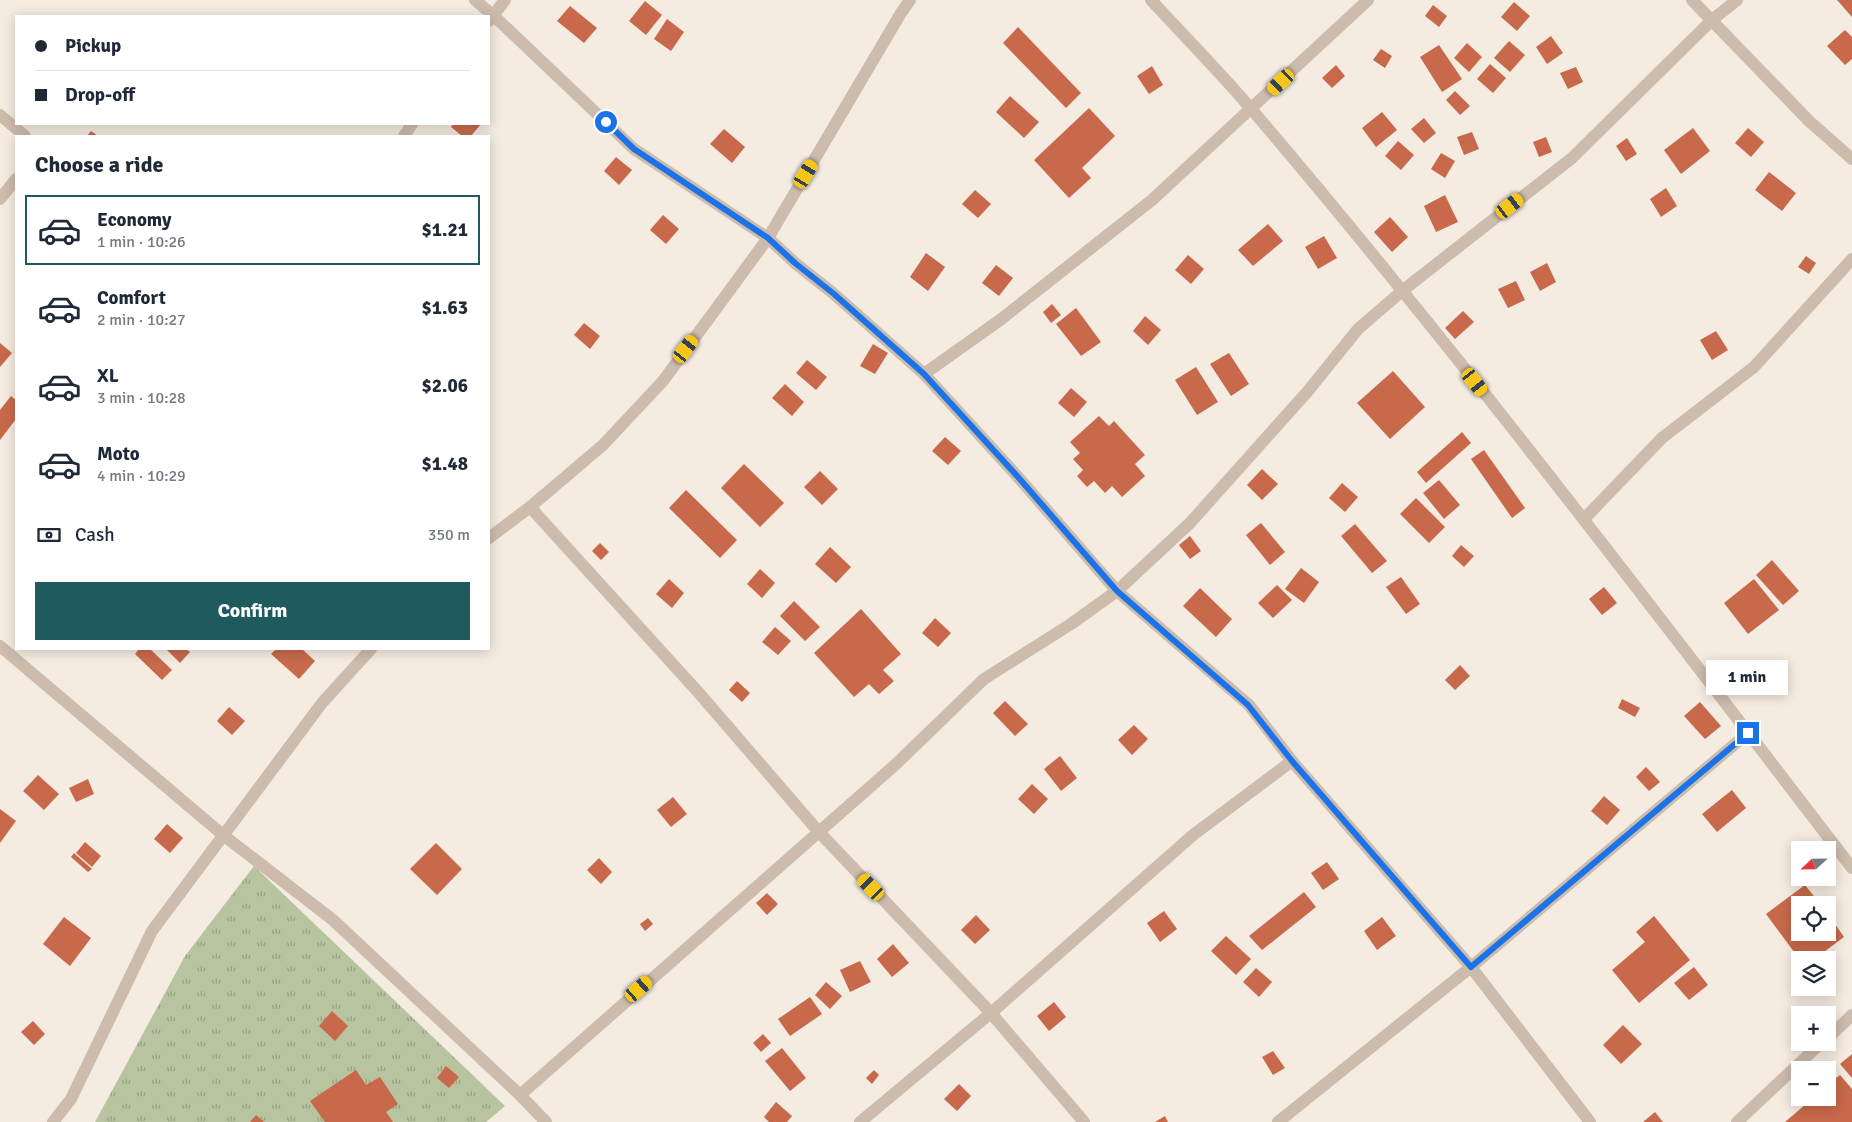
<!DOCTYPE html>
<meta charset="utf-8">
<style>
body{margin:0;font-family:Signika,sans-serif;background:#f2f2f3;color:#1f2937;height:100vh;display:flex;flex-direction:column;font-size:19px;white-space:nowrap}
*{box-sizing:border-box;margin:0}
p{font-size:16px;color:#747a83}
.icon{flex:none;width:28px;height:28px;fill:none;stroke:currentColor;stroke-width:2;stroke-linecap:round;stroke-linejoin:round}
.map{position:relative;flex:1;overflow:hidden}
.panel{position:absolute;left:15px;top:135px;width:475px;height:515px;display:flex;flex-direction:column;background:#fff;border-radius:0px;box-shadow:0 2px 12px #0003}
.panel>*{flex:none}
.top-card{position:absolute;left:15px;top:15px;width:475px;height:110px;border-radius:0px;box-shadow:0 2px 12px #0003;display:grid;align-content:center;height:110px;padding:0 20px;background:#fff}
.needle{width:32px;rotate:248deg}
.buttons{position:absolute;left:1791px;top:841px;display:grid;gap:10px}
.buttons a{display:grid;place-items:center;width:45px;height:45px;border-radius:0px;background:#fff;box-shadow:0 2px 12px #0003;font-size:25px}
.end{position:absolute;width:22px;height:22px;margin:-11px;border:6px solid #1a73e8;background:#fff;box-shadow:0 0 0 2px #fff}
.from{border-radius:50%}
.bubble{position:absolute;height:35px;border-radius:0px;background:#fff;box-shadow:0 2px 12px #0003;font-size:16px;font-weight:700;line-height:35px;text-align:center}
.car{position:absolute;width:15px;height:30px;margin:-15px -8px;border-radius:6px;box-shadow:0 0 4px 1px #0007;background:linear-gradient(#f5c518 24%,#345 0 40%,#f5c518 0 76%,#345 0 86%,#f5c518 0)}
.top-card b{display:flex;align-items:center;gap:18px;height:48px;font-size:19px}
.top-card b+b{border-top:1px solid #e0e1e3}
.top-card i{width:12px;height:12px;background:#1f2937}
ul{padding:0;list-style:none}
li{display:flex;align-items:center;gap:15px;height:70px;margin:0 10px 8px;padding:0 10px;border:2px solid transparent;border-radius:0px}
li div{flex:1}
li b{display:block;font-size:19px}
li em{font-style:normal;font-weight:700}
li.on{border-color:#1f5a5e}
li>.icon{width:45px;height:45px;stroke-width:1.5}
h2{padding:0 20px;font-size:22px;line-height:60px}
.pay{display:flex;align-items:center;gap:12px;height:55px;padding:0 20px;font-size:19px}
.pay p{margin-inline-start:auto}
.cta{display:flex;gap:10px;margin-top:auto;padding:10px 20px}
.cta a{flex:1;height:58px;border-radius:0px;background:#1f5a5e;color:#fff;font-size:20px;font-weight:700;line-height:58px;text-align:center}
.map>svg:first-child{display:block}
.grass{fill:url(#grass-tufts)}
.building{fill:#c8694b}
.lines{fill:none;stroke-linecap:round;stroke-linejoin:round}
.minor{stroke:#cdbbac;stroke-width:12}
.route{stroke:#1a73e8;stroke-width:6}
</style>
<div class="map">
<svg width="1852" height="1122" viewBox="0 0 1852 1122">
<defs>
<pattern id="grass-tufts" width="24" height="20" patternUnits="userSpaceOnUse" patternTransform="scale(1.25)"><rect width="24" height="20" fill="#b8c4a0"/><path d="M3 7l-1-3M5 7V3M7 7l1-3M15 17l-1-3M17 17v-4M19 17l1-3" fill="none" stroke="#97a083"/></pattern>
</defs>
<rect width="100%" height="100%" fill="#f4ebe1"/>
<path class="grass" d="M 254,866 L 505,1106 L 486,1122 L 95,1122 L 185,956 Z"/>
<g class="building">
<path d="M 1837,0 L 1852,0 L 1852,17 Z"/>
<path d="M 645,1 L 662,15 L 646,35 L 629,21 Z"/>
<path d="M 1514,2 L 1530,16 L 1517,31 L 1501,17 Z"/>
<path d="M 1433,5 L 1447,16 L 1439,27 L 1425,16 Z"/>
<path d="M 570,6 L 597,28 L 584,43 L 557,21 Z"/>
<path d="M 667,19 L 684,32 L 671,51 L 654,39 Z"/>
<path d="M 1018,27 L 1081,93 L 1066,108 L 1003,43 Z"/>
<path d="M 1845,30 L 1852,37 L 1852,59 L 1845,65 L 1827,46 Z"/>
<path d="M 1551,36 L 1563,53 L 1547,64 L 1536,47 Z"/>
<path d="M 1509,41 L 1525,55 L 1510,72 L 1494,58 Z"/>
<path d="M 1467,43 L 1482,57 L 1469,72 L 1454,58 Z"/>
<path d="M 1439,45 L 1462,79 L 1442,92 L 1420,57 Z"/>
<path d="M 1381,49 L 1392,56 L 1385,68 L 1373,60 Z"/>
<path d="M 1490,64 L 1506,78 L 1493,93 L 1477,79 Z"/>
<path d="M 1336,65 L 1345,76 L 1332,88 L 1322,78 Z"/>
<path d="M 1152,66 L 1163,85 L 1149,94 L 1137,76 Z"/>
<path d="M 1576,67 L 1583,82 L 1568,89 L 1560,73 Z"/>
<path d="M 1455,91 L 1470,106 L 1460,115 L 1446,100 Z"/>
<path d="M 1010,96 L 1039,122 L 1024,138 L 996,112 Z"/>
<path d="M 1089,108 L 1115,136 L 1082,168 L 1091,178 L 1069,198 L 1034,160 Z"/>
<path d="M 1382,112 L 1397,130 L 1376,147 L 1362,128 Z"/>
<path d="M 1424,118 L 1436,133 L 1424,143 L 1411,129 Z"/>
<path d="M 453,124 L 481,124 L 471,136 L 462,136 L 451,127 Z"/>
<path d="M 1693,128 L 1710,151 L 1681,174 L 1664,150 Z"/>
<path d="M 1748,128 L 1764,142 L 1751,157 L 1735,143 Z"/>
<path d="M 724,129 L 745,147 L 732,163 L 710,144 Z"/>
<path d="M 91,131 L 98,136 L 87,136 Z"/>
<path d="M 1472,132 L 1479,149 L 1464,155 L 1457,137 Z"/>
<path d="M 1546,137 L 1552,152 L 1539,157 L 1533,142 Z"/>
<path d="M 1627,138 L 1637,154 L 1626,161 L 1616,146 Z"/>
<path d="M 1398,141 L 1414,155 L 1401,170 L 1385,156 Z"/>
<path d="M 1441,153 L 1455,161 L 1445,178 L 1431,169 Z"/>
<path d="M 616,157 L 632,170 L 619,185 L 604,171 Z"/>
<path d="M 1769,172 L 1796,193 L 1782,211 L 1755,190 Z"/>
<path d="M 1666,188 L 1677,206 L 1661,217 L 1650,199 Z"/>
<path d="M 975,190 L 991,204 L 978,218 L 962,204 Z"/>
<path d="M 1445,195 L 1458,222 L 1436,232 L 1424,206 Z"/>
<path d="M 663,215 L 679,229 L 666,244 L 650,230 Z"/>
<path d="M 1390,217 L 1408,237 L 1392,252 L 1374,232 Z"/>
<path d="M 1268,224 L 1283,241 L 1253,266 L 1238,250 Z"/>
<path d="M 1324,236 L 1337,258 L 1318,269 L 1305,247 Z"/>
<path d="M 926,253 L 945,267 L 928,291 L 910,277 Z"/>
<path d="M 1188,255 L 1204,269 L 1191,284 L 1175,270 Z"/>
<path d="M 1806,256 L 1816,263 L 1809,274 L 1798,267 Z"/>
<path d="M 1547,263 L 1556,282 L 1540,291 L 1530,272 Z"/>
<path d="M 996,265 L 1013,278 L 999,296 L 982,283 Z"/>
<path d="M 1516,281 L 1525,300 L 1508,308 L 1498,289 Z"/>
<path d="M 1052,304 L 1061,315 L 1051,323 L 1043,312 Z"/>
<path d="M 1076,308 L 1101,342 L 1081,356 L 1056,324 Z"/>
<path d="M 1463,311 L 1474,322 L 1455,339 L 1445,328 Z"/>
<path d="M 1145,316 L 1161,330 L 1148,345 L 1133,331 Z"/>
<path d="M 584,323 L 600,336 L 590,349 L 574,335 Z"/>
<path d="M 1716,331 L 1728,350 L 1712,360 L 1700,340 Z"/>
<path d="M 0,343 L 12,353 L 0,367 Z"/>
<path d="M 873,344 L 888,353 L 875,374 L 860,366 Z"/>
<path d="M 1229,353 L 1249,384 L 1231,396 L 1210,364 Z"/>
<path d="M 807,360 L 827,377 L 816,390 L 796,373 Z"/>
<path d="M 1196,367 L 1218,402 L 1197,415 L 1175,380 Z"/>
<path d="M 1393,371 L 1425,407 L 1390,439 L 1357,403 Z"/>
<path d="M 785,384 L 804,402 L 792,416 L 772,398 Z"/>
<path d="M 1071,388 L 1087,402 L 1074,417 L 1058,403 Z"/>
<path d="M 11,396 L 16,400 L 16,419 L 0,440 L 0,410 Z"/>
<path d="M 1099,416 L 1109,426 L 1114,421 L 1145,455 L 1135,464 L 1145,476 L 1122,497 L 1112,486 L 1105,493 L 1094,481 L 1087,487 L 1077,476 L 1083,470 L 1073,459 L 1080,453 L 1070,442 Z"/>
<path d="M 1462,432 L 1471,443 L 1426,483 L 1417,472 Z"/>
<path d="M 945,437 L 961,451 L 948,465 L 932,451 Z"/>
<path d="M 1484,450 L 1525,508 L 1512,518 L 1471,459 Z"/>
<path d="M 744,464 L 784,503 L 760,527 L 721,488 Z"/>
<path d="M 1262,469 L 1278,484 L 1262,500 L 1247,485 Z"/>
<path d="M 820,471 L 838,489 L 822,505 L 804,487 Z"/>
<path d="M 1439,480 L 1460,505 L 1444,519 L 1423,493 Z"/>
<path d="M 1342,483 L 1358,497 L 1345,512 L 1329,498 Z"/>
<path d="M 686,490 L 737,540 L 720,558 L 669,508 Z"/>
<path d="M 1416,498 L 1445,527 L 1429,543 L 1400,514 Z"/>
<path d="M 1261,523 L 1285,552 L 1270,565 L 1246,535 Z"/>
<path d="M 1355,524 L 1387,561 L 1372,573 L 1341,536 Z"/>
<path d="M 1190,536 L 1201,551 L 1190,559 L 1179,545 Z"/>
<path d="M 600,543 L 609,552 L 601,560 L 592,551 Z"/>
<path d="M 1461,545 L 1474,556 L 1464,567 L 1452,556 Z"/>
<path d="M 830,547 L 851,567 L 836,583 L 815,564 Z"/>
<path d="M 1772,560 L 1799,591 L 1783,605 L 1756,575 Z"/>
<path d="M 1301,568 L 1319,582 L 1304,603 L 1285,589 Z"/>
<path d="M 760,569 L 775,583 L 762,598 L 747,584 Z"/>
<path d="M 1401,577 L 1420,604 L 1406,614 L 1386,587 Z"/>
<path d="M 669,579 L 684,593 L 672,608 L 656,594 Z"/>
<path d="M 1754,579 L 1779,610 L 1748,634 L 1724,603 Z"/>
<path d="M 1277,585 L 1292,600 L 1273,618 L 1258,603 Z"/>
<path d="M 1604,587 L 1617,603 L 1602,615 L 1589,599 Z"/>
<path d="M 1200,588 L 1232,619 L 1216,637 L 1183,606 Z"/>
<path d="M 794,601 L 820,627 L 805,641 L 780,616 Z"/>
<path d="M 861,609 L 901,654 L 883,670 L 894,681 L 879,694 L 869,684 L 854,697 L 814,653 Z"/>
<path d="M 935,618 L 951,633 L 938,647 L 922,633 Z"/>
<path d="M 775,627 L 791,641 L 778,655 L 762,642 Z"/>
<path d="M 139,649 L 150,649 L 172,670 L 162,680 L 135,654 Z"/>
<path d="M 166,649 L 186,649 L 190,652 L 180,663 Z"/>
<path d="M 276,649 L 302,649 L 315,661 L 299,679 L 271,654 Z"/>
<path d="M 1460,665 L 1470,676 L 1455,690 L 1445,680 Z"/>
<path d="M 737,681 L 750,693 L 742,702 L 729,690 Z"/>
<path d="M 1622,699 L 1640,708 L 1635,717 L 1618,708 Z"/>
<path d="M 1005,701 L 1028,724 L 1015,736 L 993,713 Z"/>
<path d="M 1700,702 L 1721,726 L 1705,739 L 1684,716 Z"/>
<path d="M 229,707 L 245,721 L 232,735 L 217,721 Z"/>
<path d="M 1134,725 L 1148,739 L 1132,755 L 1118,740 Z"/>
<path d="M 1060,756 L 1077,778 L 1061,791 L 1044,769 Z"/>
<path d="M 1646,767 L 1660,782 L 1649,791 L 1636,777 Z"/>
<path d="M 38,775 L 59,794 L 44,810 L 23,791 Z"/>
<path d="M 88,779 L 94,794 L 76,802 L 69,788 Z"/>
<path d="M 1032,784 L 1048,799 L 1034,814 L 1018,799 Z"/>
<path d="M 1732,790 L 1746,808 L 1717,832 L 1702,814 Z"/>
<path d="M 1604,796 L 1620,810 L 1607,825 L 1591,811 Z"/>
<path d="M 673,797 L 687,814 L 671,827 L 657,810 Z"/>
<path d="M 0,809 L 16,821 L 0,843 Z"/>
<path d="M 167,824 L 183,838 L 170,853 L 154,839 Z"/>
<path d="M 85,842 L 101,856 L 92,867 L 76,853 Z"/>
<path d="M 436,843 L 462,869 L 437,895 L 410,869 Z"/>
<path d="M 74,853 L 92,869 L 88,872 L 71,857 Z"/>
<path d="M 599,858 L 612,872 L 601,884 L 587,870 Z"/>
<path d="M 1327,862 L 1339,879 L 1323,890 L 1311,873 Z"/>
<path d="M 1805,885 L 1821,905 L 1800,905 L 1800,932 L 1828,932 L 1828,914 L 1844,937 L 1813,960 L 1800,960 L 1766,914 Z"/>
<path d="M 1304,892 L 1316,907 L 1262,950 L 1249,936 Z"/>
<path d="M 767,893 L 778,904 L 767,915 L 756,903 Z"/>
<path d="M 1164,911 L 1177,929 L 1160,942 L 1147,923 Z"/>
<path d="M 976,915 L 990,930 L 975,944 L 961,930 Z"/>
<path d="M 1654,916 L 1690,960 L 1639,1003 L 1612,970 L 1645,942 L 1636,932 Z"/>
<path d="M 64,917 L 91,938 L 70,966 L 43,944 Z"/>
<path d="M 1382,917 L 1396,936 L 1377,950 L 1364,931 Z"/>
<path d="M 648,918 L 653,924 L 645,931 L 640,924 Z"/>
<path d="M 1226,936 L 1251,959 L 1236,975 L 1211,951 Z"/>
<path d="M 893,944 L 909,963 L 892,977 L 877,959 Z"/>
<path d="M 860,961 L 871,982 L 850,992 L 840,970 Z"/>
<path d="M 1694,967 L 1708,985 L 1689,1000 L 1674,983 Z"/>
<path d="M 1256,968 L 1272,982 L 1259,997 L 1243,982 Z"/>
<path d="M 826,982 L 842,996 L 830,1009 L 815,995 Z"/>
<path d="M 810,997 L 822,1014 L 790,1036 L 778,1019 Z"/>
<path d="M 1054,1002 L 1066,1017 L 1049,1031 L 1037,1016 Z"/>
<path d="M 332,1011 L 348,1026 L 335,1041 L 319,1026 Z"/>
<path d="M 33,1021 L 45,1034 L 34,1045 L 21,1032 Z"/>
<path d="M 1623,1025 L 1642,1044 L 1621,1064 L 1603,1045 Z"/>
<path d="M 763,1034 L 771,1043 L 761,1052 L 753,1043 Z"/>
<path d="M 782,1048 L 806,1078 L 790,1091 L 765,1061 Z"/>
<path d="M 1273,1051 L 1285,1068 L 1273,1075 L 1262,1057 Z"/>
<path d="M 1852,1054 L 1852,1078 L 1840,1064 Z"/>
<path d="M 446,1066 L 459,1077 L 449,1088 L 437,1078 Z"/>
<path d="M 356,1070 L 366,1085 L 380,1077 L 398,1104 L 386,1112 L 393,1122 L 325,1122 L 310,1101 Z"/>
<path d="M 874,1070 L 879,1075 L 872,1084 L 866,1078 Z"/>
<path d="M 1840,1075 L 1852,1089 L 1852,1122 L 1785,1122 L 1813,1098 L 1828,1098 L 1828,1085 Z"/>
<path d="M 959,1084 L 971,1096 L 957,1111 L 944,1099 Z"/>
<path d="M 776,1102 L 792,1116 L 787,1122 L 769,1122 L 764,1117 Z"/>
<path d="M 1655,1112 L 1663,1122 L 1643,1122 Z"/>
<path d="M 256,1115 L 264,1122 L 250,1122 Z"/>
<path d="M 1165,1116 L 1168,1122 L 1155,1122 Z"/>
</g>
<g class="lines">
<g class="minor">
<path d="M 475,0 L 494,16 L 634,149 L 768,238 L 795,263 L 834,294 L 924,374 L 1018,477 L 1117,591 L 1249,705 L 1292,761 L 1471,967 L 1590,1122"/>
<path d="M 1151,0 C 1185,37 1221,73 1253,111 C 1462,356 1656,613 1852,868"/>
<path d="M 1692,0 L 1809,121 L 1852,159"/>
<path d="M 489,21 L 505,0"/>
<path d="M 0,115 L 25,136"/>
<path d="M 404,136 L 412,124"/>
<path d="M 0,199 L 16,179"/>
<path d="M 924,374 L 1000,320 L 1152,200 L 1368,0"/>
<path d="M 530,507 L 699,693 L 818,831 L 991,1013 L 1084,1122"/>
<path d="M 1584,519 L 1662,438 L 1754,367 L 1852,259"/>
<path d="M 489,538 L 530,507 L 603,445 L 663,381 L 768,238 L 901,13 L 910,0"/>
<path d="M 0,646 L 223,835 L 333,920 L 520,1095 L 546,1122"/>
<path d="M 1828,1038 L 1852,1015"/>
<path d="M 520,1095 L 895,765 L 984,679 L 1071,624 L 1117,591 L 1190,523 L 1308,391 L 1358,329 L 1402,291 L 1572,158 L 1712,20 L 1737,0"/>
<path d="M 53,1122 L 71,1099 L 152,931 L 322,703 L 371,649"/>
<path d="M 860,1122 L 991,1013 L 1193,835 L 1292,761"/>
<path d="M 1278,1122 L 1471,967 L 1748,733"/>
<path d="M 1737,1122 L 1822,1042"/>
</g>
</g>
<g class="lines">
<path class="route" d="M 606,122 L 634,149 L 768,238 L 795,263 L 834,294 L 924,374 L 1018,477 L 1117,591 L 1248,705 L 1292,761 L 1471,967 L 1748,733"/>
</g>
</svg>
<div class="buttons">
<a><svg class="needle" viewBox="-14 -14 28 28"><path d="M0-13l5 13h-10z" fill="#e53935"/><path d="M0 13l5-13h-10z" fill="#747a83"/></svg></a>
<a><svg class="icon" aria-label="locate" viewBox="0 0 24 24"><circle cx="12" cy="12" r="6"/><path d="M12 2v4M12 18v4M2 12h4M18 12h4"/></svg></a>
<a><svg class="icon" aria-label="layers" viewBox="0 0 24 24"><path d="M12 4l9 5-9 5-9-5zM3 14l9 5 9-5"/></svg></a>
<a>+</a>
<a>−</a>
</div>
<i class="end from" style="left:606px;top:122px"></i>
<i class="end" style="left:1748px;top:733px"></i>
<div class="bubble" style="left:1706px;top:660px;width:82px">1 min</div>
<i class="car" style="left:1281px;top:82px;rotate:227deg"></i>
<i class="car" style="left:806px;top:174px;rotate:31deg"></i>
<i class="car" style="left:1510px;top:206px;rotate:52deg"></i>
<i class="car" style="left:686px;top:349px;rotate:37deg"></i>
<i class="car" style="left:1475px;top:382px;rotate:141deg"></i>
<i class="car" style="left:871px;top:887px;rotate:316deg"></i>
<i class="car" style="left:639px;top:989px;rotate:49deg"></i>
<div class="top-card">
<b><i class="from"></i>Pickup</b>
<b><i></i>Drop-off</b>
</div>
<section class="panel">
<h2>Choose a ride</h2>
<ul>
<li class="on"><svg class="icon" aria-label="car" viewBox="0 0 24 24"><path d="M5 17H2v-5l4-1 3-4h7l3 4 3 1v5h-3M9 17h6M6 11h13"/><circle cx="7" cy="17" r="2"/><circle cx="17" cy="17" r="2"/></svg><div><b>Economy</b><p>1 min · 10:26</p></div><em>$1.21</em></li>
<li><svg class="icon" aria-label="car" viewBox="0 0 24 24"><path d="M5 17H2v-5l4-1 3-4h7l3 4 3 1v5h-3M9 17h6M6 11h13"/><circle cx="7" cy="17" r="2"/><circle cx="17" cy="17" r="2"/></svg><div><b>Comfort</b><p>2 min · 10:27</p></div><em>$1.63</em></li>
<li><svg class="icon" aria-label="car" viewBox="0 0 24 24"><path d="M5 17H2v-5l4-1 3-4h7l3 4 3 1v5h-3M9 17h6M6 11h13"/><circle cx="7" cy="17" r="2"/><circle cx="17" cy="17" r="2"/></svg><div><b>XL</b><p>3 min · 10:28</p></div><em>$2.06</em></li>
<li><svg class="icon" aria-label="car" viewBox="0 0 24 24"><path d="M5 17H2v-5l4-1 3-4h7l3 4 3 1v5h-3M9 17h6M6 11h13"/><circle cx="7" cy="17" r="2"/><circle cx="17" cy="17" r="2"/></svg><div><b>Moto</b><p>4 min · 10:29</p></div><em>$1.48</em></li>
</ul>
<div class="pay"><svg class="icon" aria-label="cash" viewBox="0 0 24 24"><path d="M3 7h18v10H3z"/><circle cx="12" cy="12" r="2"/></svg>Cash<p>350 m</p></div>
<div class="cta"><a>Confirm</a></div>
</section>
</div>
